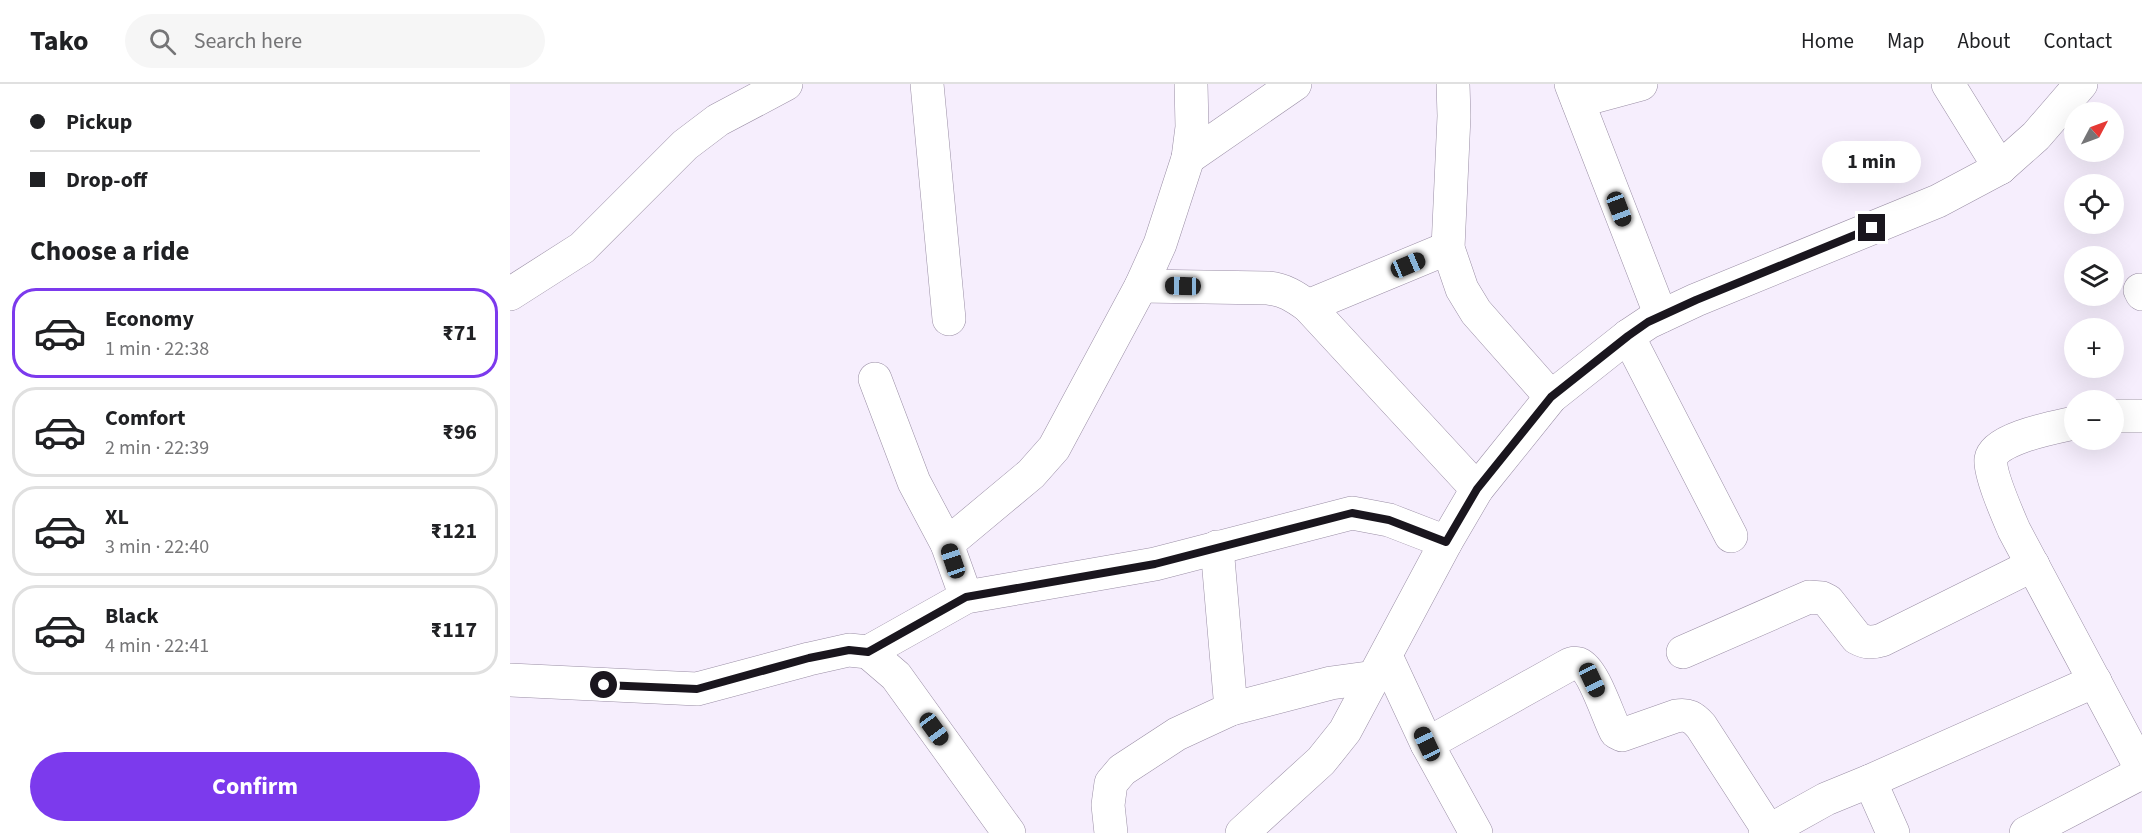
<!DOCTYPE html>
<meta charset="utf-8">
<style>
body{margin:0;font-family:"Source Sans 3",sans-serif;background:#f6f6f6;color:#202124;height:100vh;display:flex;flex-direction:column;font-size:22px;white-space:nowrap}
*{box-sizing:border-box;margin:0}
p{font-size:20px;color:#757577}
.icon{flex:none;width:33px;height:33px;fill:none;stroke:currentColor;stroke-width:2;stroke-linecap:round;stroke-linejoin:round}
.map{position:relative;flex:1;overflow:hidden}
.sheet{display:flex;flex-direction:column;background:#fff;width:510px}
.sheet>*{flex:none}
.top-card{display:grid;align-content:center;height:132px;padding:0 30px;background:#fff}
.needle{width:39px;rotate:49deg}
.fabs{position:absolute;left:1554px;top:18px;display:grid;gap:12px}
.fabs a{display:grid;place-items:center;width:60px;height:60px;border-radius:50%;background:#fff;box-shadow:0 6px 24px #0002;font-size:30px}
.end{position:absolute;width:27px;height:27px;margin:-14px;border:8px solid #1a161e;background:#fff;box-shadow:0 0 0 3px #fff}
.from{border-radius:50%}
.bubble{position:absolute;height:42px;border-radius:21px;background:#fff;box-shadow:0 6px 24px #0002;font-size:20px;font-weight:700;line-height:42px;text-align:center}
.car{position:absolute;width:18px;height:36px;margin:-18px -9px;border-radius:8px;box-shadow:0 0 4px 2px #0007;background:linear-gradient(#222 24%,#8ab4d8 0 40%,#222 0 76%,#8ab4d8 0 86%,#222 0)}
.top-card b{display:flex;align-items:center;gap:21px;height:57px;font-size:22px}
.top-card b+b{border-top:2px solid #e0e0e0}
.top-card i{width:15px;height:15px;background:#202124}
ul{padding:0;list-style:none}
li{display:flex;align-items:center;gap:18px;height:90px;margin:0 12px 9px;padding:0 18px;border:3px solid #e0e0e0;border-radius:24px}
li div{flex:1}
li b{display:block;font-size:22px}
li em{font-style:normal;font-weight:700}
li.selected{border-color:#7c3aed}
li>.icon{width:54px;height:54px;stroke-width:1.5}
h2{padding:0 30px;font-size:27px;line-height:72px}
.primary-button{display:flex;gap:12px;margin-top:auto;padding:12px 30px}
.primary-button a{flex:1;height:69px;border-radius:36px;background:#7c3aed;color:#fff;font-size:24px;font-weight:700;line-height:69px;text-align:center}
header{display:flex;align-items:center;gap:36px;box-sizing:border-box;height:84px;padding:0 30px;background:#fff;border-bottom:2px solid #e0e0e0}
header strong{font-size:28px}
nav{display:flex;gap:33px;margin-inline-start:auto;font-size:21px}
.search{width:420px;height:54px;background:#f6f6f6;display:flex;align-items:center;gap:15px;box-sizing:border-box;padding:0 21px;border-radius:33px;color:#757577;font-size:22px}
main{display:flex;flex:1;min-height:0}
.map>svg:first-child{display:block}
.lines{fill:none;stroke-linecap:round;stroke-linejoin:round}
.minor-casing{stroke:#9a8ea5;stroke-width:34}
.minor{stroke:#fff;stroke-width:33}
.route{stroke:#1a161e;stroke-width:8}
</style>
<header>
<strong>Tako</strong>
<div class="search"><svg class="icon" aria-label="search" viewBox="0 0 24 24"><circle cx="10" cy="10" r="6"/><path d="M15 15l6 6"/></svg>Search here</div>
<nav><a>Home</a><a>Map</a><a>About</a><a>Contact</a></nav>
</header>
<main>
<section class="sheet">
<div class="top-card">
<b><i class="from"></i>Pickup</b>
<b><i></i>Drop-off</b>
</div>
<h2>Choose a ride</h2>
<ul>
<li class="selected"><svg class="icon" aria-label="car" viewBox="0 0 24 24"><path d="M5 17H2v-5l4-1 3-4h7l3 4 3 1v5h-3M9 17h6M6 11h13"/><circle cx="7" cy="17" r="2"/><circle cx="17" cy="17" r="2"/></svg><div><b>Economy</b><p>1 min · 22:38</p></div><em>₹71</em></li>
<li><svg class="icon" aria-label="car" viewBox="0 0 24 24"><path d="M5 17H2v-5l4-1 3-4h7l3 4 3 1v5h-3M9 17h6M6 11h13"/><circle cx="7" cy="17" r="2"/><circle cx="17" cy="17" r="2"/></svg><div><b>Comfort</b><p>2 min · 22:39</p></div><em>₹96</em></li>
<li><svg class="icon" aria-label="car" viewBox="0 0 24 24"><path d="M5 17H2v-5l4-1 3-4h7l3 4 3 1v5h-3M9 17h6M6 11h13"/><circle cx="7" cy="17" r="2"/><circle cx="17" cy="17" r="2"/></svg><div><b>XL</b><p>3 min · 22:40</p></div><em>₹121</em></li>
<li><svg class="icon" aria-label="car" viewBox="0 0 24 24"><path d="M5 17H2v-5l4-1 3-4h7l3 4 3 1v5h-3M9 17h6M6 11h13"/><circle cx="7" cy="17" r="2"/><circle cx="17" cy="17" r="2"/></svg><div><b>Black</b><p>4 min · 22:41</p></div><em>₹117</em></li>
</ul>
<div class="primary-button"><a>Confirm</a></div>
</section>
<div class="map">
<svg width="1632" height="749" viewBox="0 0 1632 749">
<rect width="100%" height="100%" fill="#f6eefd"/>
<g class="lines">
<g class="minor-casing">
<g id="minor">
<path d="M 417,0 L 439,235"/>
<path d="M 943,0 L 944,32 L 938,164 L 952,205 L 966,228 L 1041,313"/>
<path d="M 1061,0 L 1151,232"/>
<path d="M 1438,0 L 1490,84"/>
<path d="M 1068,17 L 1131,0"/>
<path d="M 678,74 L 785,0"/>
<path d="M 631,202 L 758,204 C 775,206 784,212 798,222 L 967,405"/>
<path d="M 1630,206 L 1632,210"/>
<path d="M 0,210 L 72,164 L 175,61 L 208,36 L 276,0"/>
<path d="M 798,222 L 938,164"/>
<path d="M 1118,252 L 1221,452"/>
<path d="M 365,295 L 404,398 L 437,460 L 456,513"/>
<path d="M 1604,332 L 1632,332"/>
<path d="M 1564,339 C 1547,343 1484,354 1481,375 C 1479,389 1498,432 1504,446 L 1625,673 L 1632,691"/>
<path d="M 437,460 L 521,390 L 544,364 L 631,202 L 650,160 L 678,74 L 682,43 L 681,0"/>
<path d="M 707,463 L 721,625"/>
<path d="M 358,568 L 456,513 L 645,480 L 842,429 L 879,436 L 936,458"/>
<path d="M 1173,568 L 1299,513 L 1312,514 L 1318,517 L 1347,554 C 1356,559 1362,559 1372,556 L 1523,481"/>
<path d="M 876,572 L 917,660 L 966,749"/>
<path d="M 0,596 L 187,605 L 299,575 L 339,566 L 358,568 L 386,592 L 499,749"/>
<path d="M 917,660 L 1055,583 C 1060,580 1063,578 1069,580 C 1084,586 1098,633 1106,648 L 1112,651 L 1166,632 C 1178,630 1183,633 1191,642 L 1259,747"/>
<path d="M 1360,697 L 1383,749"/>
<path d="M 601,749 L 598,721 L 601,699 L 612,686 L 667,650 L 721,625 L 821,599 L 865,593"/>
<path d="M 732,749 L 811,677 L 835,647 L 936,458 L 967,405 L 1041,313 L 1118,252 L 1139,238 L 1186,216 L 1428,117 L 1490,84 L 1526,52 L 1571,0"/>
<path d="M 1255,749 L 1316,715 L 1360,697 L 1585,597"/>
<path d="M 1516,749 L 1631,689"/>
</g>
</g>
<use href="#minor" class="minor"/>
</g>
<g class="lines">
<path class="route" d="M 94,601 L 187,605 L 299,574 L 339,566 L 358,568 L 456,513 L 645,480 L 842,429 L 879,436 L 936,458 L 967,405 L 1041,313 L 1118,252 L 1138,238 L 1186,216 L 1362,144"/>
</g>
</svg>
<div class="fabs">
<a><svg class="needle" viewBox="-14 -14 28 28"><path d="M0-13l5 13h-10z" fill="#e53935"/><path d="M0 13l5-13h-10z" fill="#757577"/></svg></a>
<a><svg class="icon" aria-label="locate" viewBox="0 0 24 24"><circle cx="12" cy="12" r="6"/><path d="M12 2v4M12 18v4M2 12h4M18 12h4"/></svg></a>
<a><svg class="icon" aria-label="layers" viewBox="0 0 24 24"><path d="M12 4l9 5-9 5-9-5zM3 14l9 5 9-5"/></svg></a>
<a>+</a>
<a>−</a>
</div>
<i class="end from" style="left:94px;top:601px"></i>
<i class="end" style="left:1362px;top:144px"></i>
<div class="bubble" style="left:1312px;top:57px;width:99px">1 min</div>
<i class="car" style="left:1109px;top:125px;rotate:159deg"></i>
<i class="car" style="left:898px;top:181px;rotate:67deg"></i>
<i class="car" style="left:673px;top:202px;rotate:271deg"></i>
<i class="car" style="left:443px;top:477px;rotate:341deg"></i>
<i class="car" style="left:1082px;top:596px;rotate:155deg"></i>
<i class="car" style="left:424px;top:645px;rotate:144deg"></i>
<i class="car" style="left:917px;top:660px;rotate:335deg"></i>
</div>
</main>
